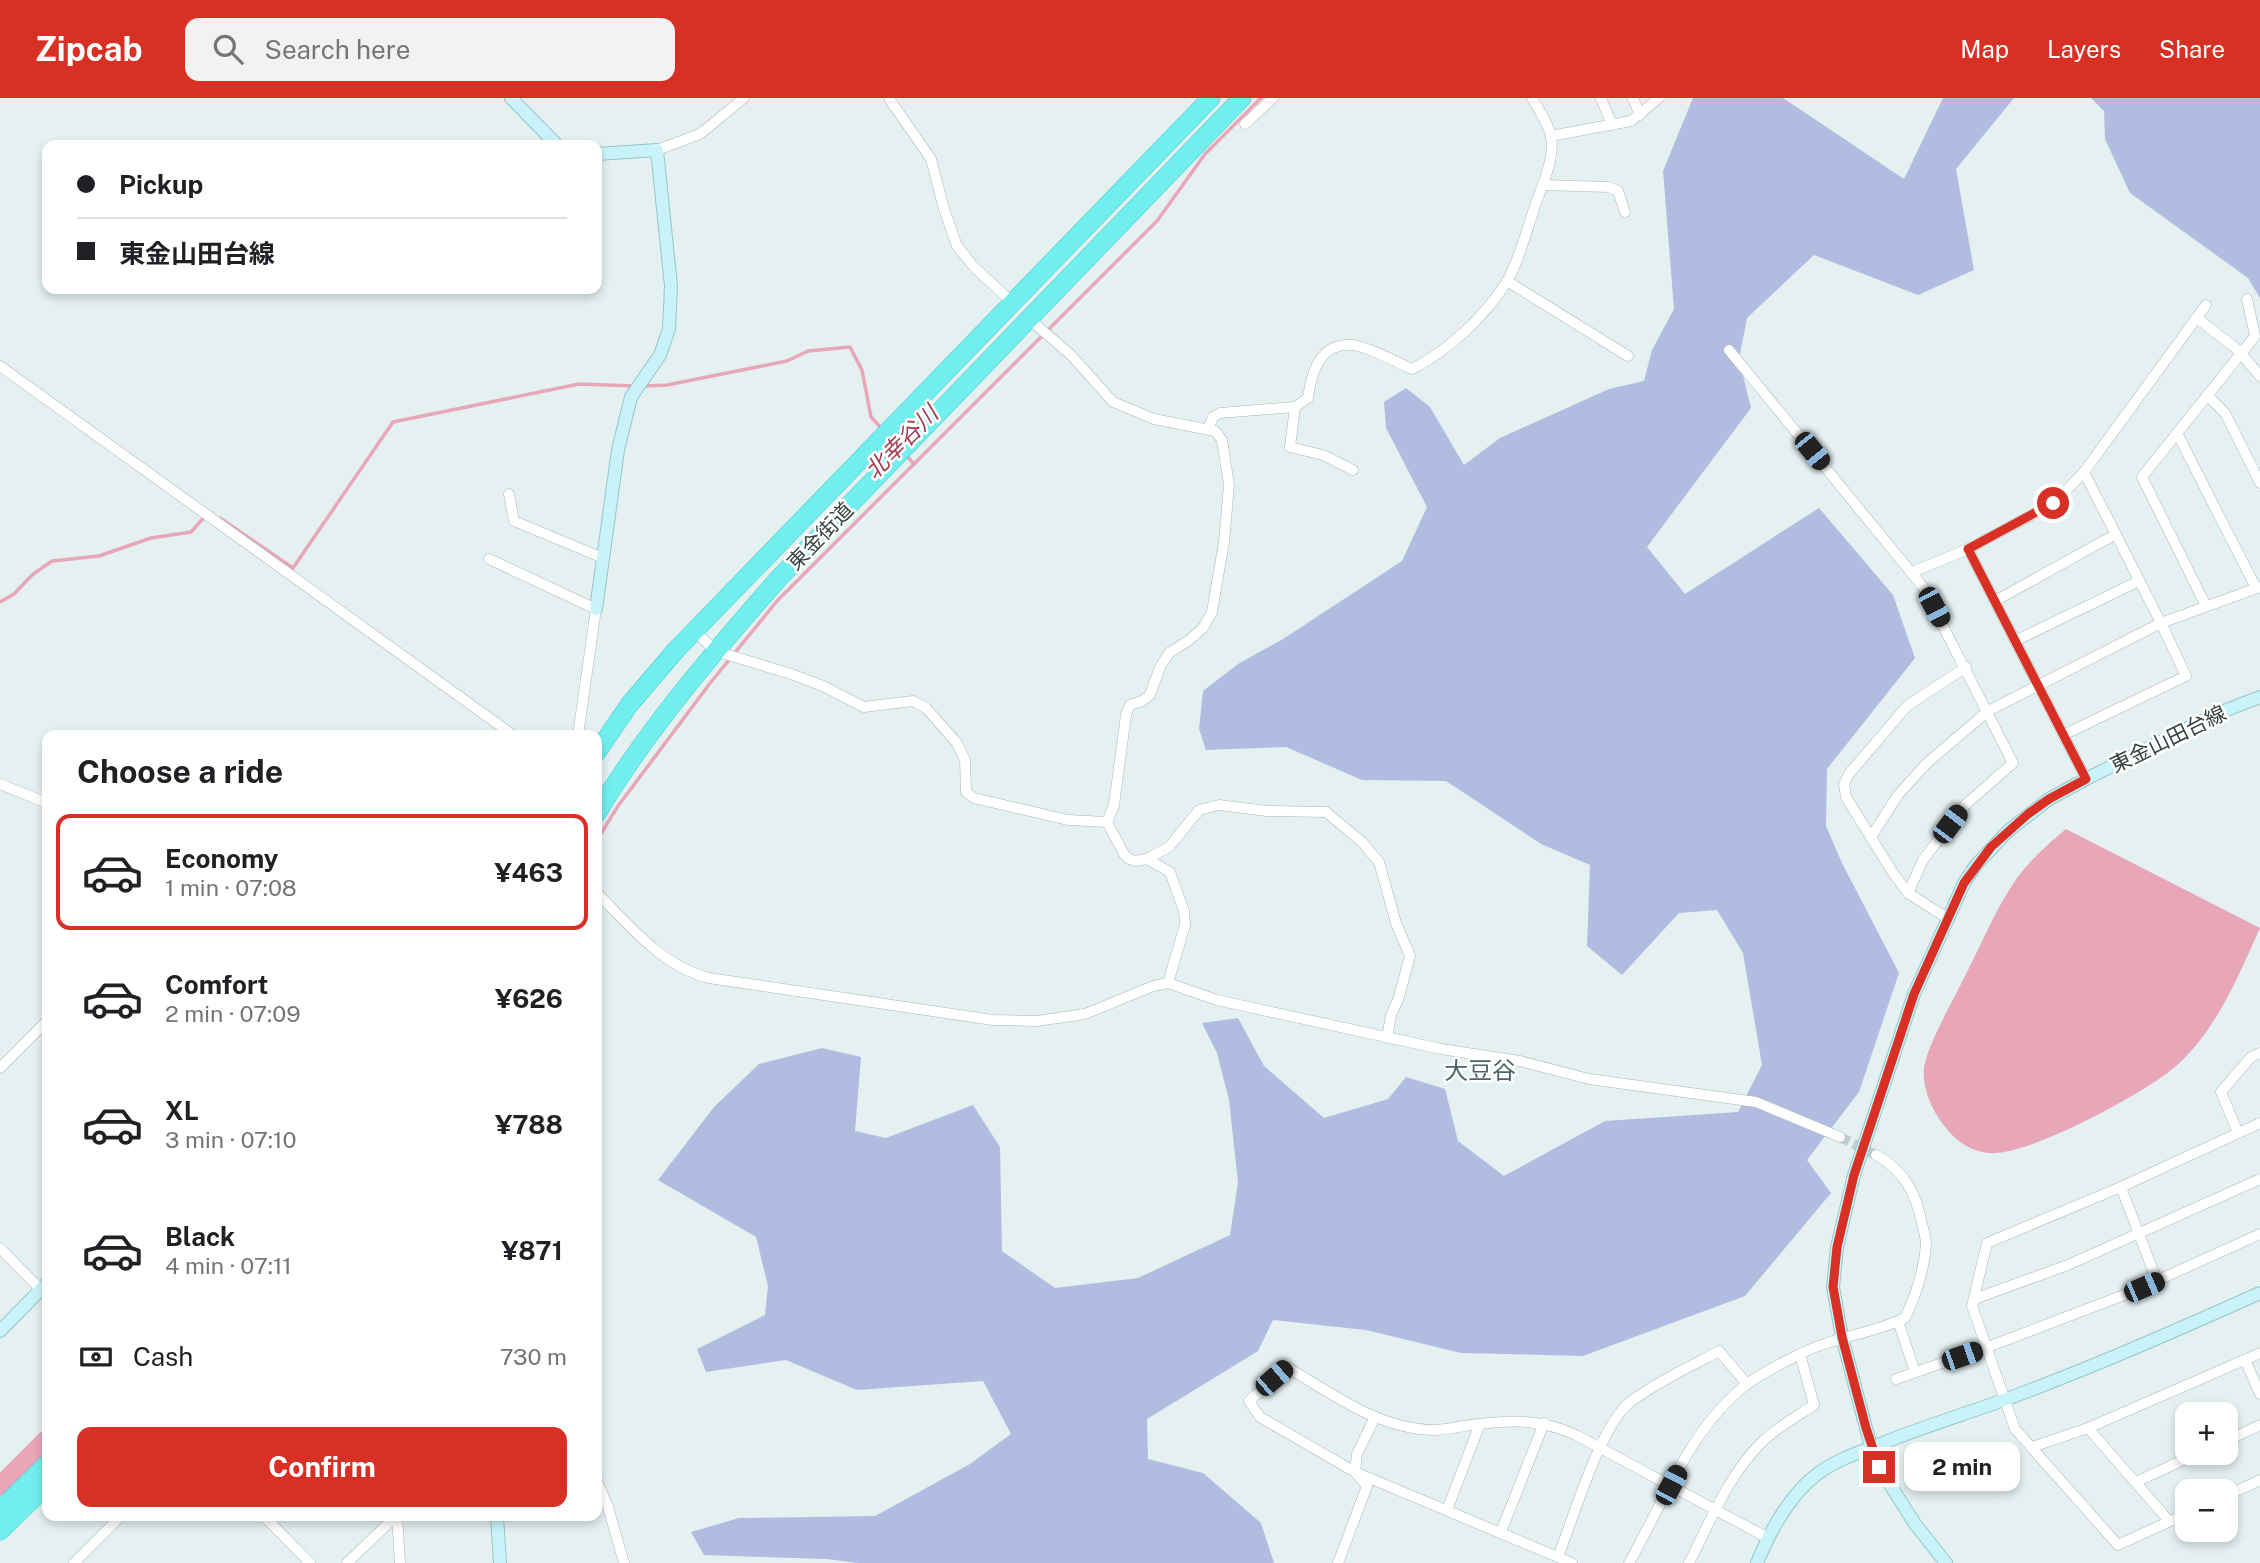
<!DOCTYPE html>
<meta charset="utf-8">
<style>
body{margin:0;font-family:"Public Sans","Noto Sans JP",sans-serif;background:#f2f2f2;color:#202124;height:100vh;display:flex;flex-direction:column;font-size:26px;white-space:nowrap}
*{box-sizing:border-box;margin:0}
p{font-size:23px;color:#757577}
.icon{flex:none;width:38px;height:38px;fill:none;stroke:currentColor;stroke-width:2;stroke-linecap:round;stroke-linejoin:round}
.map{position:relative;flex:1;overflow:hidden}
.details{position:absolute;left:42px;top:632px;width:560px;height:791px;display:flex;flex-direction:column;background:#fff;border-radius:14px;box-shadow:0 4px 10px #0003}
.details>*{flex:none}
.guide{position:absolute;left:42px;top:42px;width:560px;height:154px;border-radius:14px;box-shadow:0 4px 10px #0003;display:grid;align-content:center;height:154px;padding:0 35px;background:#fff}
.buttons{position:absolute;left:2175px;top:1304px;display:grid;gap:14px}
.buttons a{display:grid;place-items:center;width:63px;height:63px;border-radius:14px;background:#fff;box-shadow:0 4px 10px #0003;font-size:35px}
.end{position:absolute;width:32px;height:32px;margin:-16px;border:9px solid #d93025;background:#fff;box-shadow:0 0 0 4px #fff}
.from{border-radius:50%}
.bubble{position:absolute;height:49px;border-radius:14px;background:#fff;box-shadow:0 4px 10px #0003;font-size:23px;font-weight:700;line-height:49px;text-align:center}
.car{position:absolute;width:21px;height:42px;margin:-21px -10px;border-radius:9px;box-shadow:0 0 5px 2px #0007;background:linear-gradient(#222 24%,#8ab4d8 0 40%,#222 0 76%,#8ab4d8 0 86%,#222 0)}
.guide b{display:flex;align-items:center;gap:24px;height:66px;font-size:26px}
.guide b+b{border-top:2px solid #e0e0e0}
.guide i{width:18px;height:18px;background:#202124}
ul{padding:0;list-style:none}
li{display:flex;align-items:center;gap:21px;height:116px;margin:0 14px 10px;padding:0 21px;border:4px solid transparent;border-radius:14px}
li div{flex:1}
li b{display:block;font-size:26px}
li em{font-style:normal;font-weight:700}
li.current{border-color:#d93025}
li>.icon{width:63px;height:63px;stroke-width:1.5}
h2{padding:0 35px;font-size:32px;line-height:84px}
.pay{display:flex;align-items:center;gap:18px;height:77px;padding:0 35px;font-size:26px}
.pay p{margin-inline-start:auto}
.primary-button{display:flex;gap:14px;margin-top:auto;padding:14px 35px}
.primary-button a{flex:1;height:80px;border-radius:14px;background:#d93025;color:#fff;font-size:28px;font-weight:700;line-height:80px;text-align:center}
header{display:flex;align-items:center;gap:42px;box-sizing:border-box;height:98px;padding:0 35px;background:#d93025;color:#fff}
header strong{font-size:33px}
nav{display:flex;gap:38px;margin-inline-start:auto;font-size:24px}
.search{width:490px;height:63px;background:#f2f2f2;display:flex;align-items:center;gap:18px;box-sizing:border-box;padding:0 24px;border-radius:14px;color:#757577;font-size:26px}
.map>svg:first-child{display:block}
.green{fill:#b2bce1}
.water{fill:#e8a7b8}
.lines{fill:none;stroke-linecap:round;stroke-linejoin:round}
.stream{stroke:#e8a7b8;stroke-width:3.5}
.river{stroke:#e8a7b8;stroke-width:19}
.street-tunnel{stroke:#c2cdce;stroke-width:10;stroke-dasharray:10 5;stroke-linecap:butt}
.street-casing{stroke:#a6b8b8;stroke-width:11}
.secondary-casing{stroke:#97c6c9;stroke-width:14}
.highway-casing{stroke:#44ccc8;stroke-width:19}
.street{stroke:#fff;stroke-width:10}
.secondary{stroke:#c8f4f9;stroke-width:12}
.highway{stroke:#72eeef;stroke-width:18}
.route{stroke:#d93025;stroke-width:9}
.labels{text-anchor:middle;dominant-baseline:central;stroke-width:5;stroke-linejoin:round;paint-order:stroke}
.street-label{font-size:21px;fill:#364342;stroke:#fff}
.water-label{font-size:23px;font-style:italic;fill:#a33a53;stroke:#fff}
.quarter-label{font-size:24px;fill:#4e6463;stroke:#fff}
</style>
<header>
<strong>Zipcab</strong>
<div class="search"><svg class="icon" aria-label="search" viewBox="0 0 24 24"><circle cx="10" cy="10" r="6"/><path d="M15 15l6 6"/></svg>Search here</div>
<nav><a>Map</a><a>Layers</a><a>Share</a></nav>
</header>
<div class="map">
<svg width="2260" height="1465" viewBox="0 0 2260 1465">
<rect width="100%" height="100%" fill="#e5f0f1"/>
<g class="green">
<path d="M 1693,0 L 1783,0 L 1904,81 L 1943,0 L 2014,0 L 1956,71 L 1974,172 L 1918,197 L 1814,157 L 1747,220 L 1739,261 L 1751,310 L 1647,449 L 1685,496 L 1819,410 L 1893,497 L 1915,560 L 1827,671 L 1826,728 L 1842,765 L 1899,875 L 1859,994 L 1807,1062 L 1831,1095 L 1745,1198 L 1583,1258 L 1461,1255 L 1366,1232 L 1273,1222 L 1258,1253 L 1147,1321 L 1148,1361 L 1203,1375 L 1261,1425 L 1274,1465 L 858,1465 L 827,1461 L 704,1457 L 691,1434 L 739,1420 L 875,1418 L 970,1366 L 1011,1336 L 983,1283 L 857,1292 L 786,1262 L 706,1274 L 697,1251 L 765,1217 L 768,1188 L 756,1139 L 658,1082 L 714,1009 L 759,966 L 822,950 L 861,959 L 855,1033 L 886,1040 L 973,1007 L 1000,1049 L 1002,1153 L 1055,1190 L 1138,1180 L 1230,1137 L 1238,1084 L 1229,1002 L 1217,955 L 1202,925 L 1238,920 L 1264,968 L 1324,1020 L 1388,1001 L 1406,979 L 1445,991 L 1458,1043 L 1504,1078 L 1605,1023 L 1738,1014 L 1762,967 L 1743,855 L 1717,812 L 1679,815 L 1622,877 L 1587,848 L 1590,767 L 1541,746 L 1446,683 L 1362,682 L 1286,649 L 1206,652 L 1199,631 L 1203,593 L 1238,566 L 1283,541 L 1402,463 L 1427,409 L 1386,330 L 1384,304 L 1406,290 L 1430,309 L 1464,367 L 1500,340 L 1609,291 L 1644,283 L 1652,252 L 1674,211 L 1663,73 Z"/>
<path d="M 2091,0 L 2260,0 L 2260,200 L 2248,180 L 2130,95 L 2105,41 L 2104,13 Z"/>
</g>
<path class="water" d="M 2066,731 L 2260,830 C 2238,879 2216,933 2175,969 C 2145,995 2027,1059 1989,1055 C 1968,1053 1954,1041 1942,1025 C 1931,1010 1922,989 1924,970 C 1927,947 1954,901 1965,878 C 1982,845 1996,810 2017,780 C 2031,761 2048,746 2066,731 Z"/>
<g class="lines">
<g class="stream">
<path d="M 645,288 L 667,287 L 787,263 L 808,253 L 850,249 L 862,272 L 871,319 L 882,331"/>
<path d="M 906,357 L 914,366"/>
<path d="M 220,420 L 293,470 L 393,324 L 579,286 L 633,288"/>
<path d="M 0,504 L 14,496 L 32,477 L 52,463 L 99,458 L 151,440 L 191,434 L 206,417"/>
<path d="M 597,742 L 618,708 L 711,584 L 777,503 L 1157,123 L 1205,56 L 1261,0"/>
</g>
<path class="river" d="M 0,1388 L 47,1341"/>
<path class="street-tunnel" d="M 1840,1039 L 1876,1057"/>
<g class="street-casing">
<g id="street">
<path d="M 1601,0 L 1612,27"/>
<path d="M 1633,0 L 1640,17"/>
<path d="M 890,2 L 931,61 L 944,111 L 957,148 L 974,169 L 1013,205"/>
<path d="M 1245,26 L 1273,0"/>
<path d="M 1551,38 L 1631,23 L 1659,0"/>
<path d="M 657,52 L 700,36 L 744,0"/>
<path d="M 1543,87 L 1608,89 L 1618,93 L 1625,114"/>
<path d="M 1507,183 L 1628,258"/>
<path d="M 1028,220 L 1071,257 L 1113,304 L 1154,321 L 1215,333 L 1222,342 L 1229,387 L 1224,444 L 1212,514 L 1203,530 L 1188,543 L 1169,555 L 1160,569 L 1150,597 L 1142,603 L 1130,607 L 1126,617 L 1114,707 L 1107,724"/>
<path d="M 2198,221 L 2238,252 L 2260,278"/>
<path d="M 1729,252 L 1923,489 L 2013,665 L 1964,708 L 1923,762 L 1908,795"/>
<path d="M 0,268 L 513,637"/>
<path d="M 2207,297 L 2225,315 L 2260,385"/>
<path d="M 1295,309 L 1290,349 L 1323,357 L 1353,372"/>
<path d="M 1208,331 L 1213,319 L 1220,315 L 1295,309 L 1308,300 C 1311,278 1318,249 1345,247 C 1362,245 1396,264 1412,271 C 1448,253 1484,219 1506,185 C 1518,166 1528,128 1536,105 C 1543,86 1555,59 1551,38 C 1548,25 1539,12 1532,0"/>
<path d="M 2177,335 L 2256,490"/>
<path d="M 509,396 L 514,423 L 603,460"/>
<path d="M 1968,451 L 2086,681"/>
<path d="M 489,461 L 596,511 L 578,637"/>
<path d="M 1912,474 L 1968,451 L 2054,405 L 2084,374 L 2206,207"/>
<path d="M 1995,503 L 2116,436"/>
<path d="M 2206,508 L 2142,379 L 2255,238 L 2247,201"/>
<path d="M 696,534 L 715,553 L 791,576 L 823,588 L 864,609 L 913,603 L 926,610 L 957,645 L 965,662 L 966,694 L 974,700 L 1068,722 L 1107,724"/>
<path d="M 2015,543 L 2139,483"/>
<path d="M 2063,637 L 2186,578 L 2161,525 L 2084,374"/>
<path d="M 0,686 L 47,705"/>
<path d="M 1107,724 L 1124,756 L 1129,761 L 1135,763 L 1147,761 L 1169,749 L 1199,712 L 1219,707 L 1267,713 L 1326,714 L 1362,744 L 1379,764 L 1396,825 L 1410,858 L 1398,902 L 1391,917 L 1387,940"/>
<path d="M 1871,739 L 1898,697 L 1927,665 L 1988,613 L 2161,525 L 2260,489"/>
<path d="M 1147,761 L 1170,774 L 1184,813 L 1185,827 L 1168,885"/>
<path d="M 597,795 C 629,827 663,869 709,880 L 993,922 L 1037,923 L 1085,916 L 1153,888 L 1168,885 L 1217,902 L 1441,951 L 1520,963 L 1589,981 L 1756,1004 L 1840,1039"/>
<path d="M 1947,820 L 1908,795 L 1893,775 L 1846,699 L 1844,686 L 1849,676 L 1907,608 L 1966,569"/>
<path d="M 0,970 L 47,923"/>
<path d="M 2238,1035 L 2221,994 L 2251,959 L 2260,955"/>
<path d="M 2121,1089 L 2157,1183"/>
<path d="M 0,1150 L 47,1198"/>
<path d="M 1974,1201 L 2068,1167 L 2260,1081"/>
<path d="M 1898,1223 L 1915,1274"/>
<path d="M 2245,1262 L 2260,1296"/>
<path d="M 1896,1281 L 1985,1250 L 2132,1194 L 2260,1136"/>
<path d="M 2088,1330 L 2169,1423"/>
<path d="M 2226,1343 L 2260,1327"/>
<path d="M 2032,1349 L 2088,1330 L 2260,1255"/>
<path d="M 597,1383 L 608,1409 L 624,1465"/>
<path d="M 2136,1384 L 2200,1354"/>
<path d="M 2226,1398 L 2260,1382"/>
<path d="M 1447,1412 L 1480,1326"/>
<path d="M 2188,1415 L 2118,1447 L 2015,1331 L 1972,1208 L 1987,1145 L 2121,1089 L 2260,1025"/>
<path d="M 264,1418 L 310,1465"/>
<path d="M 397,1418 L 400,1465"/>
<path d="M 1501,1434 L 1544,1325"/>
<path d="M 1558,1459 C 1573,1421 1600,1328 1630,1304 C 1657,1284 1689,1269 1719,1253 L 1747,1286"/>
<path d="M 74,1465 L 121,1418"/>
<path d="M 347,1465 L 396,1418"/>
<path d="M 1338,1465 L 1367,1388 L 1355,1374 L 1357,1356 L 1375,1319"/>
<path d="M 1572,1465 L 1355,1374 L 1260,1319 L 1249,1303 L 1287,1269 C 1332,1296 1379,1331 1433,1332 C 1445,1332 1458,1329 1470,1327 C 1510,1322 1539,1320 1576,1337 L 1768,1440"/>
<path d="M 1629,1465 C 1664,1404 1689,1331 1747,1286 C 1762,1275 1782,1265 1798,1257 C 1832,1239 1872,1236 1905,1220 C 1916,1197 1924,1173 1926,1147 C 1926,1141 1924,1133 1922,1126 C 1916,1095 1904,1072 1876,1057"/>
<path d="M 1689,1465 C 1710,1424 1728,1378 1761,1345 C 1777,1329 1796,1319 1814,1307 L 1800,1256"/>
</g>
</g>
<g class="secondary-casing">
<g id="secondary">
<path d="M 511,0 L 557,47"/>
<path d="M 596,511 L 618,352 L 631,299 L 660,257 L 669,231 L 671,188 L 657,52 L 597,56"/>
<path d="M 0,1233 L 47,1185"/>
<path d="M 497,1418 L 500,1465"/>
<path d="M 1757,1465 C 1770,1433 1788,1399 1816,1377 C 1834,1363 1857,1355 1878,1347 C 1919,1330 1962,1317 2004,1302 C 2091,1270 2175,1233 2260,1195"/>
<path d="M 1946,1465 L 1915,1426 L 1879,1369 L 1871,1349 L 1842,1239 L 1833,1189 L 1837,1149 L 1854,1077 L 1914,896 L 1964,785 L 1976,767 L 2008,733 L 2049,701 L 2086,681 L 2216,616 L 2260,599"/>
</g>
</g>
<g class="highway-casing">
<g id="highway">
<path d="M 597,654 L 629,607 L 676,552 L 1211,0"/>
<path d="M 597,715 C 648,630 714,554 779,480 L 1242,0"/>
<path d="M 0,1412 L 47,1366"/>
<path d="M 0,1433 L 47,1387"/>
</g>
</g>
<use href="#street" class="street"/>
<use href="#secondary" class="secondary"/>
<use href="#highway" class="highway"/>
</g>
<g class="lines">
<path class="route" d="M 1879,1369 L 1866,1330 L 1842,1239 L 1833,1189 L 1837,1149 L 1854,1077 L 1914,896 L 1964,785 L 1991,749 L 2028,716 L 2049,701 L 2086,681 L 1968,451 L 2053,405"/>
</g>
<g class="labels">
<g class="street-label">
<text transform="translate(820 438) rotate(-46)">東金街道</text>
<text transform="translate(2168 641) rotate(-26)">東金山田台線</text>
</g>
<g class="water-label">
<text transform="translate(901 344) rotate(-45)">北幸谷川</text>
</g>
<g class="quarter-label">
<text x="1480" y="972">大豆谷</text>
</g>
</g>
</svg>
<div class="buttons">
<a>+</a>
<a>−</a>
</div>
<i class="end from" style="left:2053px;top:405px"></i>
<i class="end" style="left:1879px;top:1369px"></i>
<div class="bubble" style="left:1904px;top:1344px;width:116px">2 min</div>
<i class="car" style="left:1812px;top:353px;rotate:141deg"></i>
<i class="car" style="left:1934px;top:509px;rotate:152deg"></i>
<i class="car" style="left:1950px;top:726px;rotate:37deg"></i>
<i class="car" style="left:2144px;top:1189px;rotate:67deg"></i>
<i class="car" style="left:1962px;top:1258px;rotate:71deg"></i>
<i class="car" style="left:1274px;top:1280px;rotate:49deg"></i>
<i class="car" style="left:1671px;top:1387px;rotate:28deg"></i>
<div class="guide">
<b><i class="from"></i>Pickup</b>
<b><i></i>東金山田台線</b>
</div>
<section class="details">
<h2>Choose a ride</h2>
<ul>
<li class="current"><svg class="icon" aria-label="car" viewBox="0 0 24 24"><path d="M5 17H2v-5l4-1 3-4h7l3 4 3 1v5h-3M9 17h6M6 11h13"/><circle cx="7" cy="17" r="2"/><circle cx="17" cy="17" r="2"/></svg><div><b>Economy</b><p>1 min · 07:08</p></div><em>¥463</em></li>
<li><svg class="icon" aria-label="car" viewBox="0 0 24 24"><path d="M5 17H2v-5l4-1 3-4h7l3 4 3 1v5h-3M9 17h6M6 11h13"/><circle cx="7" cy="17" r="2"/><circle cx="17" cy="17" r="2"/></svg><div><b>Comfort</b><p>2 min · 07:09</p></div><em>¥626</em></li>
<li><svg class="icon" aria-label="car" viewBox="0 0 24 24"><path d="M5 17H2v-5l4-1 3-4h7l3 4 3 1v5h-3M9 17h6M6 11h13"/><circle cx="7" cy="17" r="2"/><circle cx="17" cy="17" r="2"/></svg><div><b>XL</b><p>3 min · 07:10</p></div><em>¥788</em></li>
<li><svg class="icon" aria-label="car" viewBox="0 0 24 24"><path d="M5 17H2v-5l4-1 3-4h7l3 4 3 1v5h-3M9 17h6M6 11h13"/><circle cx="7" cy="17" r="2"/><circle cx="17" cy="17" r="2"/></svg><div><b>Black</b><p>4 min · 07:11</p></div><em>¥871</em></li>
</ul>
<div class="pay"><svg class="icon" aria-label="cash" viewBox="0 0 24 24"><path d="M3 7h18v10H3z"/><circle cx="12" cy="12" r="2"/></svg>Cash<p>730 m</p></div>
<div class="primary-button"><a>Confirm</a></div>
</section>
</div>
